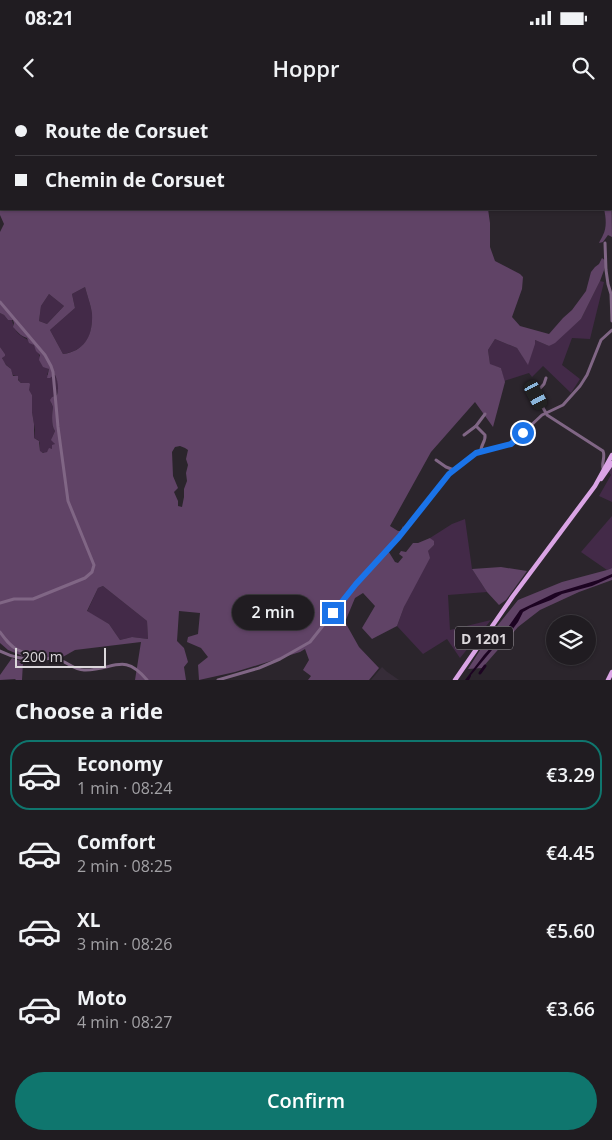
<!DOCTYPE html>
<meta charset="utf-8">
<style>
body{margin:0;font-family:"Open Sans",sans-serif;background:#2d292e;color:#f1f3f6;height:100vh;display:flex;flex-direction:column;font-size:19px;white-space:nowrap}
*{box-sizing:border-box;margin:0}
p{font-size:16px;color:#a2a1a5}
.icon{flex:none;width:28px;height:28px;fill:none;stroke:currentColor;stroke-width:2;stroke-linecap:round;stroke-linejoin:round}
.map{position:relative;height:580px;overflow:hidden}
.details{display:flex;flex-direction:column;background:#201c21;flex:1}
.details>*{flex:none}
.guide{position:absolute;left:0px;top:0px;width:612px;height:110px;box-shadow:0 1px 4px #0004,0 0 0 1px #3d3a3f;display:grid;align-content:center;height:110px;padding:0 15px;background:#201c21}
.fabs{position:absolute;left:546px;top:515px;display:grid;gap:10px}
.fabs a{display:grid;place-items:center;width:50px;height:50px;border-radius:50%;background:#201c21;box-shadow:0 1px 4px #0004,0 0 0 1px #3d3a3f;font-size:25px}
.scale{position:absolute;left:15px;bottom:12px;width:91px;box-sizing:border-box;padding-left:5px;border:2px solid #dbd7db;border-top:0;font-size:14px;line-height:18px;white-space:nowrap;color:#dbd7db;-webkit-text-stroke:4px #211c22;paint-order:stroke}
.end{position:absolute;width:22px;height:22px;margin:-11px;border:6px solid #1a73e8;background:#fff;box-shadow:0 0 0 2px #fff}
.from{border-radius:50%}
.bubble{position:absolute;height:35px;border-radius:18px;background:#201c21;box-shadow:0 1px 4px #0004,0 0 0 1px #3d3a3f;font-size:16px;font-weight:600;line-height:35px;text-align:center}
.car{position:absolute;width:15px;height:30px;margin:-15px -8px;border-radius:6px;box-shadow:0 0 4px 1px #0007;background:linear-gradient(#222 24%,#8ab4d8 0 40%,#222 0 76%,#8ab4d8 0 86%,#222 0)}
.guide b{display:flex;align-items:center;gap:18px;height:48px;font-size:19px}
.guide b+b{border-top:1px solid #3d3a3f}
.guide i{width:12px;height:12px;background:#f1f3f6}
ul{padding:0;list-style:none}
li{display:flex;align-items:center;gap:15px;height:70px;margin:0 10px 8px;padding:0 5px;border:2px solid transparent;border-radius:20px}
li div{flex:1}
li b{display:block;font-size:19px}
li em{font-style:normal;font-weight:600}
li.on{border-color:#0f766e}
li>.icon{width:45px;height:45px;stroke-width:1.5}
h2{padding:0 15px;font-size:22px;line-height:60px}
.action{display:flex;gap:10px;margin-top:auto;padding:10px 15px}
.action a{flex:1;height:58px;border-radius:30px;background:#0f766e;color:#fff;font-size:20px;font-weight:600;line-height:58px;text-align:center}
.status{display:flex;justify-content:space-between;align-items:center;height:35px;padding:0 25px;background:#201c21;direction:ltr}
.status svg{height:14px;fill:currentColor}
header{display:flex;justify-content:space-between;align-items:center;height:65px;padding:0 15px;background:#201c21;font-size:22px;font-weight:600}
.map>svg:first-child{display:block}
.built{fill:#362c38}
.green{fill:#432a48}
.forest{fill:#604366;fill-rule:evenodd}
.water{fill:#1c0321}
.lines{fill:none;stroke-linecap:round;stroke-linejoin:round}
.canal{stroke:#1c0321;stroke-width:3}
.minor{stroke:#806685;stroke-width:3}
.major{stroke:#daa4e5;stroke-width:4.5}
.route{stroke:#1a73e8;stroke-width:6}
.labels{text-anchor:middle;dominant-baseline:central;stroke-width:4;stroke-linejoin:round;paint-order:stroke}
.shield{fill:#211c22;stroke:#a39fa4;stroke-width:1}
.shield-label{font-size:14px;font-weight:bold;fill:#dbd7db}
</style>
<div class="status"><b>08:21</b><svg viewBox="0 0 49 12"><path d="M0 12V9h3v3zM5 12V6h3v6zM10 12V3h3v9zM15 12V0h3v12zM26 1h20v11H26zM47 4h2v5h-2z"/></svg></div>
<header><svg class="icon" aria-label="back" viewBox="0 0 24 24"><path d="M15 5l-7 7 7 7"/></svg>Hoppr<svg class="icon" aria-label="search" viewBox="0 0 24 24"><circle cx="10" cy="10" r="6"/><path d="M15 15l6 6"/></svg></header>
<div class="map">
<svg width="612" height="580" viewBox="0 0 612 580">
<rect width="100%" height="100%" fill="#2b252c"/>
<path class="built" d="M 382,567 L 386,571 L 399,580 L 371,580 Z"/>
<g class="green">
<path d="M 600,181 L 604,182 L 590,239 L 572,238 L 562,265 L 580,279 L 571,293 L 543,266 L 532,277 L 529,273 L 504,281 L 501,268 L 490,265 L 488,250 L 495,239 L 517,248 L 528,264 L 535,240 L 549,246 L 581,219 Z"/>
<path d="M 85,187 C 87,195 91,205 92,214 C 93,236 85,251 63,254 L 50,230 L 75,208 L 72,194 Z"/>
<path d="M 49,194 L 64,206 L 47,224 L 39,221 L 41,206 Z"/>
<path d="M 0,213 L 4,215 L 8,220 L 12,220 C 13,223 13,226 15,229 C 19,237 28,238 34,245 C 38,251 40,257 42,264 L 49,269 L 47,275 L 54,275 C 59,279 60,290 56,296 L 52,297 L 51,303 L 53,307 C 52,314 51,326 55,331 L 52,338 L 55,344 L 52,349 L 45,353 L 40,352 L 40,343 L 38,340 L 34,338 L 35,330 L 32,312 L 32,295 L 29,291 L 29,283 L 23,284 L 20,282 L 16,276 L 13,275 L 10,268 C 6,265 3,262 2,257 L 5,256 L 5,254 L 0,247 Z"/>
<path d="M 612,367 L 612,402 L 599,396 L 611,375 L 609,372 Z"/>
<path d="M 612,416 L 612,468 L 607,470 L 581,452 Z"/>
<path d="M 465,419 L 472,469 L 487,492 L 448,495 L 450,530 L 491,520 L 460,558 L 447,539 L 423,554 L 397,526 L 404,507 L 428,451 L 434,445 L 434,442 L 430,438 L 452,424 Z"/>
<path d="M 103,486 L 147,521 L 148,539 L 132,537 L 120,540 L 109,524 L 87,512 L 98,488 Z"/>
</g>
<g class="forest">
<rect x="143" y="0" width="301" height="1"/>
<path d="M 611,72 L 612,137 L 608,135 L 603,142 L 599,143 C 600,140 602,138 603,135 C 607,128 606,117 604,109 L 611,109 Z"/>
<path d="M 1,81 L 1,109 L 488,109 L 490,123 L 490,147 L 495,161 L 520,174 L 523,177 L 522,189 L 512,217 L 520,226 L 549,234 L 563,218 L 572,210 L 586,191 L 591,172 L 595,167 L 599,164 L 602,158 L 607,162 L 600,181 L 581,219 L 555,243 L 549,246 L 535,240 L 535,244 L 528,265 L 517,248 L 495,239 L 488,250 L 490,264 L 501,268 L 505,282 L 493,327 L 475,302 L 431,352 L 390,426 L 398,431 L 401,431 L 403,426 L 405,429 L 403,435 L 387,449 L 395,462 L 398,463 L 403,457 L 399,454 L 401,451 L 406,452 L 413,443 L 418,443 L 430,438 L 434,441 L 434,445 L 428,451 L 430,458 L 404,507 L 397,526 L 372,539 L 362,528 L 375,506 L 363,493 L 355,498 L 345,522 L 359,547 L 379,568 L 369,580 L 308,580 L 311,576 L 303,570 L 309,560 L 305,549 L 300,552 L 235,572 L 199,580 L 198,565 L 208,557 L 201,548 L 187,542 L 188,537 L 198,534 L 200,513 L 179,511 L 177,541 L 184,548 L 188,562 L 184,567 L 186,580 L 135,580 L 141,542 L 75,550 L 61,558 L 25,557 L 8,550 L 0,543 L 0,247 L 5,254 L 5,256 L 2,258 L 6,265 L 11,269 L 13,276 L 18,276 L 18,280 L 21,283 L 29,283 L 30,284 L 29,290 L 32,295 L 32,312 L 34,324 L 34,338 L 39,341 L 40,351 L 43,353 L 47,352 L 49,348 L 52,349 L 52,345 L 55,344 L 51,340 L 55,331 C 51,326 52,314 53,307 L 50,300 L 52,297 L 57,295 C 59,289 58,281 55,275 L 54,275 L 50,278 L 47,278 L 49,269 L 43,267 L 39,260 L 40,255 L 36,251 L 34,245 L 29,243 L 27,238 C 20,236 17,231 13,227 L 14,223 L 13,220 L 8,220 L 4,215 L 0,213 L 0,132 L 4,124 L 0,115 L 0,82 ZM 85,187 C 87,195 91,205 92,214 C 93,235 85,251 63,254 L 50,230 L 75,208 L 72,194 ZM 49,194 L 64,206 L 47,224 L 39,221 L 41,206 ZM 180,346 L 185,348 L 188,350 L 186,359 L 188,365 L 186,373 L 187,381 L 184,389 L 184,397 L 182,407 L 178,406 L 178,401 L 174,392 L 178,388 L 173,376 L 172,352 L 175,347 ZM 103,486 L 147,521 L 148,539 L 132,537 L 120,540 L 109,524 L 87,511 L 98,488 Z"/>
<path d="M 501,467 L 527,471 L 506,500 L 499,505 L 487,492 L 472,469 Z"/>
<path d="M 612,468 L 612,480 L 579,492 L 540,510 L 518,527 L 482,568 L 468,569 L 489,536 L 518,500 L 562,482 L 607,470 Z"/>
<path d="M 12,558 L 23,562 L 22,580 L 16,580 L 15,579 L 0,580 L 0,575 Z"/>
</g>
<path class="water" d="M 612,474 L 612,477 L 592,486 L 562,494 L 551,500 L 530,508 L 523,512 L 518,522 L 502,543 L 492,550 L 471,575 L 471,576 L 469,580 L 465,580 L 484,555 L 504,533 L 520,510 L 555,493 L 598,480 Z"/>
<g class="lines">
<path class="canal" d="M 480,573 L 485,566"/>
<g class="minor">
<path d="M 585,0 L 586,1"/>
<path d="M 611,77 L 612,76"/>
<path d="M 605,143 L 606,170 L 608,184 L 611,194 L 612,221"/>
<path d="M 0,202 L 45,255 L 51,266 L 53,272 L 58,327 L 68,401 L 94,465 L 92,472 L 85,478 L 33,499 L 14,499 L 0,503"/>
<path d="M 546,313 L 535,294 L 544,284 L 546,278"/>
<path d="M 547,315 L 603,351 C 606,358 600,364 604,371"/>
<path d="M 476,326 L 485,335 C 486,342 480,345 481,352"/>
<path d="M 464,335 L 476,326 L 485,314"/>
<path d="M 436,360 L 446,367 L 454,370"/>
<path d="M 0,532 C 5,539 10,546 18,550 C 26,554 30,550 35,560"/>
<path d="M 0,551 C 14,558 26,560 41,560 C 46,559 51,557 56,559 C 67,561 73,570 84,570 C 113,571 123,551 147,580"/>
<path d="M 218,580 L 259,568 L 280,559 L 310,542 L 356,484 L 399,437 L 449,374 L 476,353 L 511,344 L 542,315 L 563,305 L 580,286 L 587,275 L 601,240 L 612,230"/>
</g>
<g class="major">
<path d="M 601,379 L 612,363"/>
<path d="M 455,580 L 513,496 L 595,386 L 612,355"/>
<path d="M 608,580 L 612,572"/>
</g>
</g>
<g class="lines">
<path class="route" d="M 333,513 L 356,484 L 399,437 L 449,374 L 476,353 L 511,344 L 523,333"/>
</g>
<g class="labels">
<rect class="shield" x="455" y="526.5" width="58" height="23" rx="4"/>
<g class="shield-label">
<text x="484" y="538">D 1201</text>
</g>
</g>
</svg>
<div class="fabs">
<a><svg class="icon" aria-label="layers" viewBox="0 0 24 24"><path d="M12 4l9 5-9 5-9-5zM3 14l9 5 9-5"/></svg></a>
</div>
<div class="scale">200 m</div>
<i class="end from" style="left:523px;top:333px"></i>
<i class="end" style="left:333px;top:513px"></i>
<div class="bubble" style="left:232px;top:495px;width:82px">2 min</div>
<i class="car" style="left:536px;top:295px;rotate:152deg"></i>
<div class="guide">
<b><i class="from"></i>Route de Corsuet</b>
<b><i></i>Chemin de Corsuet</b>
</div>
</div>
<section class="details">
<h2>Choose a ride</h2>
<ul>
<li class="on"><svg class="icon" aria-label="car" viewBox="0 0 24 24"><path d="M5 17H2v-5l4-1 3-4h7l3 4 3 1v5h-3M9 17h6M6 11h13"/><circle cx="7" cy="17" r="2"/><circle cx="17" cy="17" r="2"/></svg><div><b>Economy</b><p>1 min · 08:24</p></div><em>€3.29</em></li>
<li><svg class="icon" aria-label="car" viewBox="0 0 24 24"><path d="M5 17H2v-5l4-1 3-4h7l3 4 3 1v5h-3M9 17h6M6 11h13"/><circle cx="7" cy="17" r="2"/><circle cx="17" cy="17" r="2"/></svg><div><b>Comfort</b><p>2 min · 08:25</p></div><em>€4.45</em></li>
<li><svg class="icon" aria-label="car" viewBox="0 0 24 24"><path d="M5 17H2v-5l4-1 3-4h7l3 4 3 1v5h-3M9 17h6M6 11h13"/><circle cx="7" cy="17" r="2"/><circle cx="17" cy="17" r="2"/></svg><div><b>XL</b><p>3 min · 08:26</p></div><em>€5.60</em></li>
<li><svg class="icon" aria-label="car" viewBox="0 0 24 24"><path d="M5 17H2v-5l4-1 3-4h7l3 4 3 1v5h-3M9 17h6M6 11h13"/><circle cx="7" cy="17" r="2"/><circle cx="17" cy="17" r="2"/></svg><div><b>Moto</b><p>4 min · 08:27</p></div><em>€3.66</em></li>
</ul>
<div class="action"><a>Confirm</a></div>
</section>
